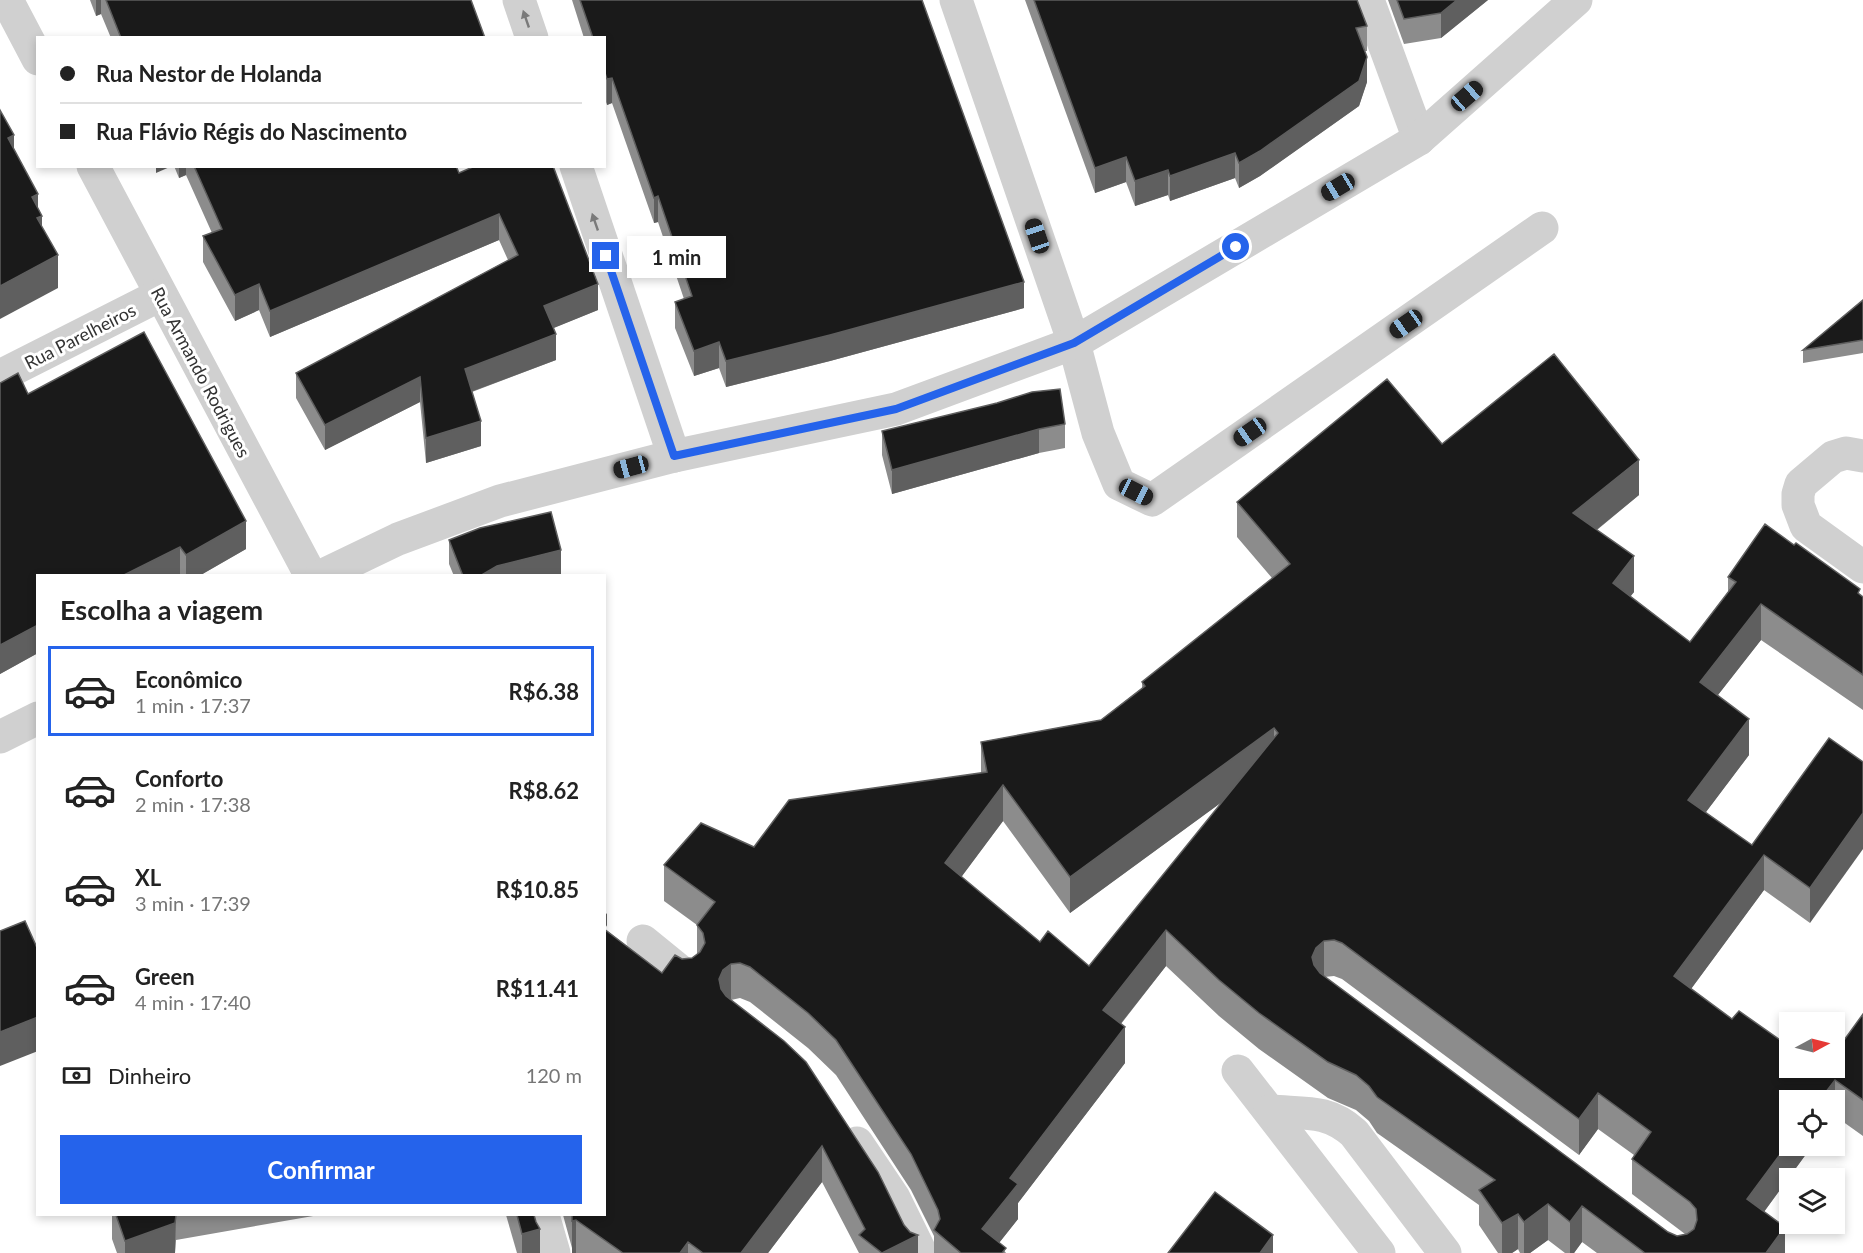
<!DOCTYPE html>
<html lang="pt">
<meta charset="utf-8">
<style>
body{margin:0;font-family:Lato,sans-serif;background:#f6f6f6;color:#222;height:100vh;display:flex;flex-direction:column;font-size:22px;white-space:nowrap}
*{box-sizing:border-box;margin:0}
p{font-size:20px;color:#767676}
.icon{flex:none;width:33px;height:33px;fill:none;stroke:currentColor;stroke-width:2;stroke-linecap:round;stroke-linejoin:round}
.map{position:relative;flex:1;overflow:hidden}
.details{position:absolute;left:36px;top:574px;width:570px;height:642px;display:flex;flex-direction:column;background:#fff;border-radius:0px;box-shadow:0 3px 9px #0003}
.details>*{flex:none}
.hud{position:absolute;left:36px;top:36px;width:570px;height:132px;border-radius:0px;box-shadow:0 3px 9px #0003;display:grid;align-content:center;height:132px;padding:0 24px;background:#fff}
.needle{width:39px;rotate:83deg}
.buttons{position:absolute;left:1779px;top:1012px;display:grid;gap:12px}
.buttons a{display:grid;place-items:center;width:66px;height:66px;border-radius:0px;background:#fff;box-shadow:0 3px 9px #0003;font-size:30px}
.end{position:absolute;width:27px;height:27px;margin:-14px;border:8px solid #2563eb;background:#fff;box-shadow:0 0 0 3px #fff}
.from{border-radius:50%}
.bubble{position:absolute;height:42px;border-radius:0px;background:#fff;box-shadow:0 3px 9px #0003;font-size:20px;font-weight:700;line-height:42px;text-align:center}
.car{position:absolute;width:18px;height:36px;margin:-18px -9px;border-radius:8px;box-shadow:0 0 4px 2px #0007;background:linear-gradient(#222 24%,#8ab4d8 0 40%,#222 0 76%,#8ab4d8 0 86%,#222 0)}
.hud b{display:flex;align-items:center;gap:21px;height:57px;font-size:22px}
.hud b+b{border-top:2px solid #e0e0e0}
.hud i{width:15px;height:15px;background:#222}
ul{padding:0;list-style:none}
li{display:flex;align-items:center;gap:18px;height:90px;margin:0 12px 9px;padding:0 12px;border:3px solid transparent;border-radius:0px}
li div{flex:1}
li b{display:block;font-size:22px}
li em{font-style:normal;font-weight:700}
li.current{border-color:#2563eb}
li>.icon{width:54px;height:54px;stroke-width:1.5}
h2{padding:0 24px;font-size:27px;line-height:72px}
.pay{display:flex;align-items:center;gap:15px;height:66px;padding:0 24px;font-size:22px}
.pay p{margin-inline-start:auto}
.action{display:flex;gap:12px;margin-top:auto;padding:12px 24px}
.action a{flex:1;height:69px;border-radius:0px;background:#2563eb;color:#fff;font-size:24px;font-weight:700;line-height:69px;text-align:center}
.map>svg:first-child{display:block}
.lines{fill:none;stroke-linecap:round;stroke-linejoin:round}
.minor{stroke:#d0d0d0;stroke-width:33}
.wall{fill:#8c8c8c;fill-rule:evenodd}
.shaded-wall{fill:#5f5f5f}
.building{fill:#1a1a1a;stroke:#5f5f5f;stroke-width:1.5;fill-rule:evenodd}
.oneway{fill:#7a7a7a}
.route{stroke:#2563eb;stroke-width:8}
.labels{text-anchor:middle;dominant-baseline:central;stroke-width:6;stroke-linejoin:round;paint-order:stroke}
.street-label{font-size:18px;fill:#333;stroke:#fff}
</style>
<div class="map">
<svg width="1863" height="1253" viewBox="0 0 1863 1253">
<rect width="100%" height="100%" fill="#fff"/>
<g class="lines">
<g class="minor">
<path d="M 7,0 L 38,59"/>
<path d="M 519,0 L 532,38"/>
<path d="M 956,0 L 1074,343 L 1098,433 L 1119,484 L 1152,500 L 1542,228"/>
<path d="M 1368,0 L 1419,139"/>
<path d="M 93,166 L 311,576"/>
<path d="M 576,166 L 674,456"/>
<path d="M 0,376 L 160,295"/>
<path d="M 1863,456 L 1846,453 L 1833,457 L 1801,484 L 1798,494 L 1798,505 L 1806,526 L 1863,567"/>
<path d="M 321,576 L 398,539 L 500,501 L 674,456 L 896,409 L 1074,343 L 1419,139 L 1576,0"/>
<path d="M 0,737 L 38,718"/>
<path d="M 643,941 L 686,976"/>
<path d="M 1238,1071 L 1379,1253"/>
<path d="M 1270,1111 C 1305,1114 1327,1109 1354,1133 L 1445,1253"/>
<path d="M 857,1143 L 894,1198 L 921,1253"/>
<path d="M 543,1215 L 554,1253"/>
</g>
</g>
<g class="wall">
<path d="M 90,0 L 471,0 L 485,38 L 111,38 L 101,14 L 96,16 Z"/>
<path d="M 572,0 L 922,0 L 1024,308 L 830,361 L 726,387 L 719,368 L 694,376 L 675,328 L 675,302 L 684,299 L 658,222 L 654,223 L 612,103 L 607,105 L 604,96 L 604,38 L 584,38 Z"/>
<path d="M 1025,0 L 1357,0 L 1367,26 L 1367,51 L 1365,51 L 1367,82 L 1359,106 L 1260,176 L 1239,188 L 1235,178 L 1170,201 L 1168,195 L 1135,206 L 1126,182 L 1095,193 Z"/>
<path d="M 1388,0 L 1488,0 L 1441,38 L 1404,44 Z"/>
<path d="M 174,166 L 456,166 L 459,173 L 598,310 L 553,328 L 556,360 L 472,392 L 481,446 L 426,463 L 420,402 L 325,450 L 296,398 L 296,373 L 508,260 L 499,240 L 270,337 L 259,310 L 235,321 L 203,262 L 203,236 L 212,233 L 186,175 L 179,178 Z"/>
<path d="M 1863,300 L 1863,353 L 1803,363 L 1803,350 Z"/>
<path d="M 0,383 L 28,394 L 246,549 L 199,576 L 38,576 L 38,653 L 0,674 Z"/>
<path d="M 1065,424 L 1065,448 L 1039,453 L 892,494 L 882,455 L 882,431 Z"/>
<path d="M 1442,444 L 1639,495 L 1597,530 L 1634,592 L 1630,596 L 1690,642 L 1728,592 L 1728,577 L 1860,595 L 1863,597 L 1863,710 L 1761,640 L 1717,696 L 1749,755 L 1705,813 L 1752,845 L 1829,738 L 1810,923 L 1764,890 L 1691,989 L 1732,1019 L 1823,1070 L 1863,1014 L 1863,1136 L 1835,1116 L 1790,1146 L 1812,1146 L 1764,1212 L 1785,1253 L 1597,1253 L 1582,1242 L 1574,1253 L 1565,1253 L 1548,1240 L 1530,1253 L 1520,1253 L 1518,1249 L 1512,1253 L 1498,1253 L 1479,1225 L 1479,1205 L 1377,1133 L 1369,1121 L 1356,1110 L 1328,1098 L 1259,1049 L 1219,1016 L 1166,966 L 1121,1024 L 1125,1063 L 1018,1203 L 1018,1219 L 999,1243 L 1006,1253 L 934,1253 L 934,1236 L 911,1190 L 836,1075 L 808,1048 L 750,1002 L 740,998 L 731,1000 L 918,1253 L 859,1253 L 822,1182 L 768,1253 L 572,1253 L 572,1248 L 563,1215 L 604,1215 L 604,911 L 607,925 L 605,929 L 662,973 L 682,959 L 692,958 L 697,954 L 697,925 L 664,901 L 664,865 L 754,847 L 981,773 L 981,742 L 1101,720 L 1142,688 L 1142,682 L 1272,578 L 1237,537 L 1237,502 ZM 1223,801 L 1089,966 L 1040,942 L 961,877 L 1003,821 L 1070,913 ZM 1334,976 L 1342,979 L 1579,1155 L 1598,1129 L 1634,1155 L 1632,1159 L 1632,1194 L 1685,1234 L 1677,1236 L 1668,1232 L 1324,977 Z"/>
<path d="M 449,540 L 561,574 L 551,576 L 454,576 L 449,564 Z"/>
<path d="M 112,1215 L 319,1215 L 176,1240 L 175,1253 L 117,1253 L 112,1239 Z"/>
<path d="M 506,1215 L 534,1215 L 540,1253 L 517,1253 Z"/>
</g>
<g class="shaded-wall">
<path d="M 96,0 L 101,0 L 101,14 L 96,16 Z"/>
<path d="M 1457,0 L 1488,0 L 1441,38 L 1441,13 Z"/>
<path d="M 1367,57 L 1367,82 L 1359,106 L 1260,176 L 1239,188 L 1239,163 Z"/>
<path d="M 612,78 L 612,103 L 607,105 L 607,79 Z"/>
<path d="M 14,135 L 14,168 L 8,138 Z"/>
<path d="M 1235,153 L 1235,178 L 1170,201 L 1170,176 Z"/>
<path d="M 1126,157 L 1126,182 L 1095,193 L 1095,168 Z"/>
<path d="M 156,166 L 172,166 L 156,173 Z"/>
<path d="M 179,166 L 186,166 L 186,175 L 179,178 Z"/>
<path d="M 1168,170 L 1168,195 L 1135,206 L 1135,181 Z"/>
<path d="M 38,194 L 38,218 L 42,216 L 42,249 L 32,197 Z"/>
<path d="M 658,196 L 658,222 L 654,223 L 654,198 Z"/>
<path d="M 499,214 L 499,240 L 270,337 L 270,311 Z"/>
<path d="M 58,255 L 58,288 L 0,319 L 0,286 Z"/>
<path d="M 1024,282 L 1024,308 L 830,361 L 726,387 L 726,361 Z"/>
<path d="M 259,284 L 259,310 L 235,321 L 235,295 Z"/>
<path d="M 598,284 L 598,310 L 544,332 L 544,306 Z"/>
<path d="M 556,334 L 556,360 L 465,394 L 465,369 Z"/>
<path d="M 719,342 L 719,368 L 694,376 L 694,351 Z"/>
<path d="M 420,377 L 420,402 L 325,450 L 325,425 Z"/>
<path d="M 481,421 L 481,446 L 426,463 L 426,438 Z"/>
<path d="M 1039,429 L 1039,453 L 892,494 L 892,470 Z"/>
<path d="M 1639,460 L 1639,495 L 1573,549 L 1573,513 Z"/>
<path d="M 246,521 L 246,549 L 199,576 L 186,576 L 186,555 Z"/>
<path d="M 180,547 L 180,576 L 122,576 Z"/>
<path d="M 561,550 L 561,574 L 551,576 L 480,576 L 497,566 Z"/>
<path d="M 1634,556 L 1634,592 L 1613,619 L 1613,583 Z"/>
<path d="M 1761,604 L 1761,640 L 1700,718 L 1700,682 Z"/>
<path d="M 38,625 L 38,653 L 0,674 L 0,645 Z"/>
<path d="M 1749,719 L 1749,755 L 1688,836 L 1688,800 Z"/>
<path d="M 1274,728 L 1274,764 L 1070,913 L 1070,877 Z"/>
<path d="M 1003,785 L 1003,821 L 945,899 L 945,863 Z"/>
<path d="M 1863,813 L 1863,849 L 1810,923 L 1810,888 Z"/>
<path d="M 1764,855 L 1764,890 L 1674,1012 L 1674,976 Z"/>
<path d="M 607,913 L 607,925 L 604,929 L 604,917 Z"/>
<path d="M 1166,930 L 1166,966 L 1103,1046 L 1103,1010 Z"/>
<path d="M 1324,941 L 1324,977 L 1316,983 L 1312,957 L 1316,948 Z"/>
<path d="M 731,964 L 731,1000 L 719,1015 L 719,979 L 723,970 Z"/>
<path d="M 38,1017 L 38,1051 L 0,1066 L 0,1032 Z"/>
<path d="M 1125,1027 L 1125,1063 L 1018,1203 L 1018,1219 L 991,1253 L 982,1229 L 1010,1178 Z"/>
<path d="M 1835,1080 L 1835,1116 L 1834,1116 L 1834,1101 L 1819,1101 Z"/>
<path d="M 1598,1093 L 1598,1129 L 1579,1155 L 1579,1119 Z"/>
<path d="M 1790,1141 L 1790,1146 L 1812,1146 L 1747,1235 L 1747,1199 Z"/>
<path d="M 822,1146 L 822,1182 L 768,1253 L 741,1253 Z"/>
<path d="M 1548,1204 L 1548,1240 L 1530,1253 L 1524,1253 L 1524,1222 Z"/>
<path d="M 1582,1206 L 1582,1242 L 1574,1253 L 1570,1253 L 1570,1222 Z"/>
<path d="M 1518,1214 L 1518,1249 L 1512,1253 L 1502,1253 L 1502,1223 Z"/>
<path d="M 176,1215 L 175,1253 L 125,1253 L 125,1241 Z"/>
<path d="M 576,1220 L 576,1253 L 572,1253 L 572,1221 Z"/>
<path d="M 1785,1227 L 1785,1253 L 1766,1253 Z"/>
<path d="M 540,1229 L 540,1253 L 522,1253 L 522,1234 Z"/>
<path d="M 918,1235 L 918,1253 L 882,1253 Z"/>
<path d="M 1273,1235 L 1273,1253 L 1260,1253 Z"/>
<path d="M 688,1242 L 688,1253 L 680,1253 Z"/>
</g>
<g class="building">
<path d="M 106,0 L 471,0 L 485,38 L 121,38 Z"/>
<path d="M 580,0 L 922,0 L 1024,282 L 830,335 L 726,361 L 719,342 L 694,351 L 675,302 L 692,296 L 658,196 L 654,198 L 612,78 L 607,79 L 604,70 L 604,38 L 593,38 Z"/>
<path d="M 1034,0 L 1357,0 L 1367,26 L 1356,28 L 1367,57 L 1359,81 L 1260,151 L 1239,163 L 1235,153 L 1170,176 L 1168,170 L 1135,181 L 1126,157 L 1095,168 Z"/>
<path d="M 1397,0 L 1457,0 L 1441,13 L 1404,19 Z"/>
<path d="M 0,110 L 14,135 L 8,138 L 38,194 L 32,197 L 42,216 L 37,218 L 58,255 L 0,286 Z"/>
<path d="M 194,166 L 456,166 L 459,173 L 475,166 L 553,166 L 598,284 L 544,306 L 556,334 L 465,369 L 481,421 L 426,438 L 420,377 L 325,425 L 296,373 L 518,255 L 499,214 L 270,311 L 259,284 L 235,295 L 203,236 L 222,229 Z"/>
<path d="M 1863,300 L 1863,340 L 1803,350 Z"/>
<path d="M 144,332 L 246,521 L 186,555 L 180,547 L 122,576 L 38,576 L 38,625 L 0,645 L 0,383 L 18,373 L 28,394 Z"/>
<path d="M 1554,354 L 1639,460 L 1573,513 L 1634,556 L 1613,583 L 1690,642 L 1736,582 L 1728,577 L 1765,524 L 1794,545 L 1796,543 L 1860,589 L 1858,593 L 1863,597 L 1863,675 L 1761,604 L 1700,682 L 1749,719 L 1688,800 L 1752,845 L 1829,738 L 1863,762 L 1863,813 L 1810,888 L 1764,855 L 1674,976 L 1732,1019 L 1739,1011 L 1790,1047 L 1790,1068 L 1820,1068 L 1823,1070 L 1824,1068 L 1834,1068 L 1834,1054 L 1863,1014 L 1863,1100 L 1835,1080 L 1819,1101 L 1790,1101 L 1790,1141 L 1747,1199 L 1785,1227 L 1766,1253 L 1645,1253 L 1582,1206 L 1570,1222 L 1548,1204 L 1524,1222 L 1518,1214 L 1502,1223 L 1479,1190 L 1495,1180 L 1377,1097 L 1369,1086 L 1356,1075 L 1328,1062 L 1259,1013 L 1219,980 L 1166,930 L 1103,1010 L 1125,1027 L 1010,1178 L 1018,1184 L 982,1229 L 1006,1248 L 1002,1253 L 961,1253 L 934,1230 L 940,1219 L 938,1210 L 911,1154 L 836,1040 L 808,1013 L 750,967 L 740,963 L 731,964 L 723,970 L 719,979 L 721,989 L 726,996 L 784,1041 L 806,1062 L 878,1172 L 904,1225 L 910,1232 L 918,1235 L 882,1253 L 859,1235 L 865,1229 L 822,1146 L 741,1253 L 703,1253 L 688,1242 L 680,1253 L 623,1253 L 576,1220 L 572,1221 L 572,1215 L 604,1215 L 604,929 L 662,973 L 675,955 L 682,959 L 692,958 L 700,952 L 705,943 L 703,933 L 697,925 L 715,902 L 664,865 L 701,823 L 754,847 L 789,800 L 987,772 L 981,742 L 1101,720 L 1145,686 L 1142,682 L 1290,564 L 1237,502 L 1387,379 L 1442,444 ZM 1274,728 L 1278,733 L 1089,966 L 1048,931 L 1040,942 L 945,863 L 1003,785 L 1070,877 ZM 1334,940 L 1342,943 L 1579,1119 L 1598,1093 L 1651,1132 L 1632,1159 L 1690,1202 L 1696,1209 L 1697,1220 L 1694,1229 L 1687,1234 L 1677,1236 L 1668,1232 L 1320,973 L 1314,965 L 1312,957 L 1316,948 L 1324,941 Z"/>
<path d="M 1060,389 L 1065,424 L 1039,429 L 892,470 L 882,431 L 997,403 L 1032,392 Z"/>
<path d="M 551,512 L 561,550 L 497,566 L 480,576 L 463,576 L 449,540 L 480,528 Z"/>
<path d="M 25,921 L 38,950 L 38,1017 L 0,1032 L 0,931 Z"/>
<path d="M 1215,1192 L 1273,1235 L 1260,1253 L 1168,1253 Z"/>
<path d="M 116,1215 L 176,1215 L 175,1223 L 125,1241 Z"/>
<path d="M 517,1215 L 534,1215 L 536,1222 L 540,1229 L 522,1234 Z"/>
</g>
<defs><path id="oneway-solid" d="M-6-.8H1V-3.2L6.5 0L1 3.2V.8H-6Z" transform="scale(1.5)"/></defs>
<g class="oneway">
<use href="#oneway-solid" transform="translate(526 19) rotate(-109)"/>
<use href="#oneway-solid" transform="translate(595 222) rotate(-109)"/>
</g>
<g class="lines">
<path class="route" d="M 606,256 L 674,456 L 896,409 L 1074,343 L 1236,247"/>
</g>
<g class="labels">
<g class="street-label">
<text transform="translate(80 336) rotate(-27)">Rua Parelheiros</text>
<text transform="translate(201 372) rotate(62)">Rua Armando Rodrigues</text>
</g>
</g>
</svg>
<div class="buttons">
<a><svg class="needle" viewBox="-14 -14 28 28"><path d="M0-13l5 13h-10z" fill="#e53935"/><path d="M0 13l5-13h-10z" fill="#767676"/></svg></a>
<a><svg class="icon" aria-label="locate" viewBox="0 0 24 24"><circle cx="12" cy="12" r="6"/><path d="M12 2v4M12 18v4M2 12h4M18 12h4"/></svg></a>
<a><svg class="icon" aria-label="layers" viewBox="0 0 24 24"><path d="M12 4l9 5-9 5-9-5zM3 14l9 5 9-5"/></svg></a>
</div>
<i class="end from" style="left:1236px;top:247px"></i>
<i class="end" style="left:606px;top:256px"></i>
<div class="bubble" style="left:627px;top:236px;width:99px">1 min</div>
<i class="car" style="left:1467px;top:96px;rotate:49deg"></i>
<i class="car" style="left:1338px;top:187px;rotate:239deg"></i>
<i class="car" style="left:1037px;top:236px;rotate:341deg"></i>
<i class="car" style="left:1406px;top:324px;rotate:235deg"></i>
<i class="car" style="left:1250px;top:432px;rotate:235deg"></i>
<i class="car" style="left:631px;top:467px;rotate:255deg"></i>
<i class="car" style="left:1136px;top:492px;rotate:117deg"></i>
<div class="hud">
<b><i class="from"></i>Rua Nestor de Holanda</b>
<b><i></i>Rua Flávio Régis do Nascimento</b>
</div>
<section class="details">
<h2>Escolha a viagem</h2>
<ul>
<li class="current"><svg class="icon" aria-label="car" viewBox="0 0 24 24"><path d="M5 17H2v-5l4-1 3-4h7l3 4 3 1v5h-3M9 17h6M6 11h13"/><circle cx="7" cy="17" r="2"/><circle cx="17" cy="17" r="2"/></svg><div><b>Econômico</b><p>1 min · 17:37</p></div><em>R$6.38</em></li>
<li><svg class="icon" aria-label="car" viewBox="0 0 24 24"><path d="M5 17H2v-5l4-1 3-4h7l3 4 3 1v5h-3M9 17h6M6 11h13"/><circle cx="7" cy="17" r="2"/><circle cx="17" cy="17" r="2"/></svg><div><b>Conforto</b><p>2 min · 17:38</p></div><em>R$8.62</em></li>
<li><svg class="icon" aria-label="car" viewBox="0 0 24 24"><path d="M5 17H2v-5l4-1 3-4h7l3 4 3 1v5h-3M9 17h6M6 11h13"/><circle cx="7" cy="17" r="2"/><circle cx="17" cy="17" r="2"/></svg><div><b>XL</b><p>3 min · 17:39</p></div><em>R$10.85</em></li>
<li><svg class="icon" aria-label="car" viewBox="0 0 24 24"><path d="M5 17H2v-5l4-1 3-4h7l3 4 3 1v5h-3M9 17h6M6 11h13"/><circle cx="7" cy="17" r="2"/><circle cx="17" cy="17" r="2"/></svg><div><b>Green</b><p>4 min · 17:40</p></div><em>R$11.41</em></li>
</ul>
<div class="pay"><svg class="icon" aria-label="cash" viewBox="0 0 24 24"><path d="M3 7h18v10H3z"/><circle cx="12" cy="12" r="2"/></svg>Dinheiro<p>120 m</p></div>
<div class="action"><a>Confirmar</a></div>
</section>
</div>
